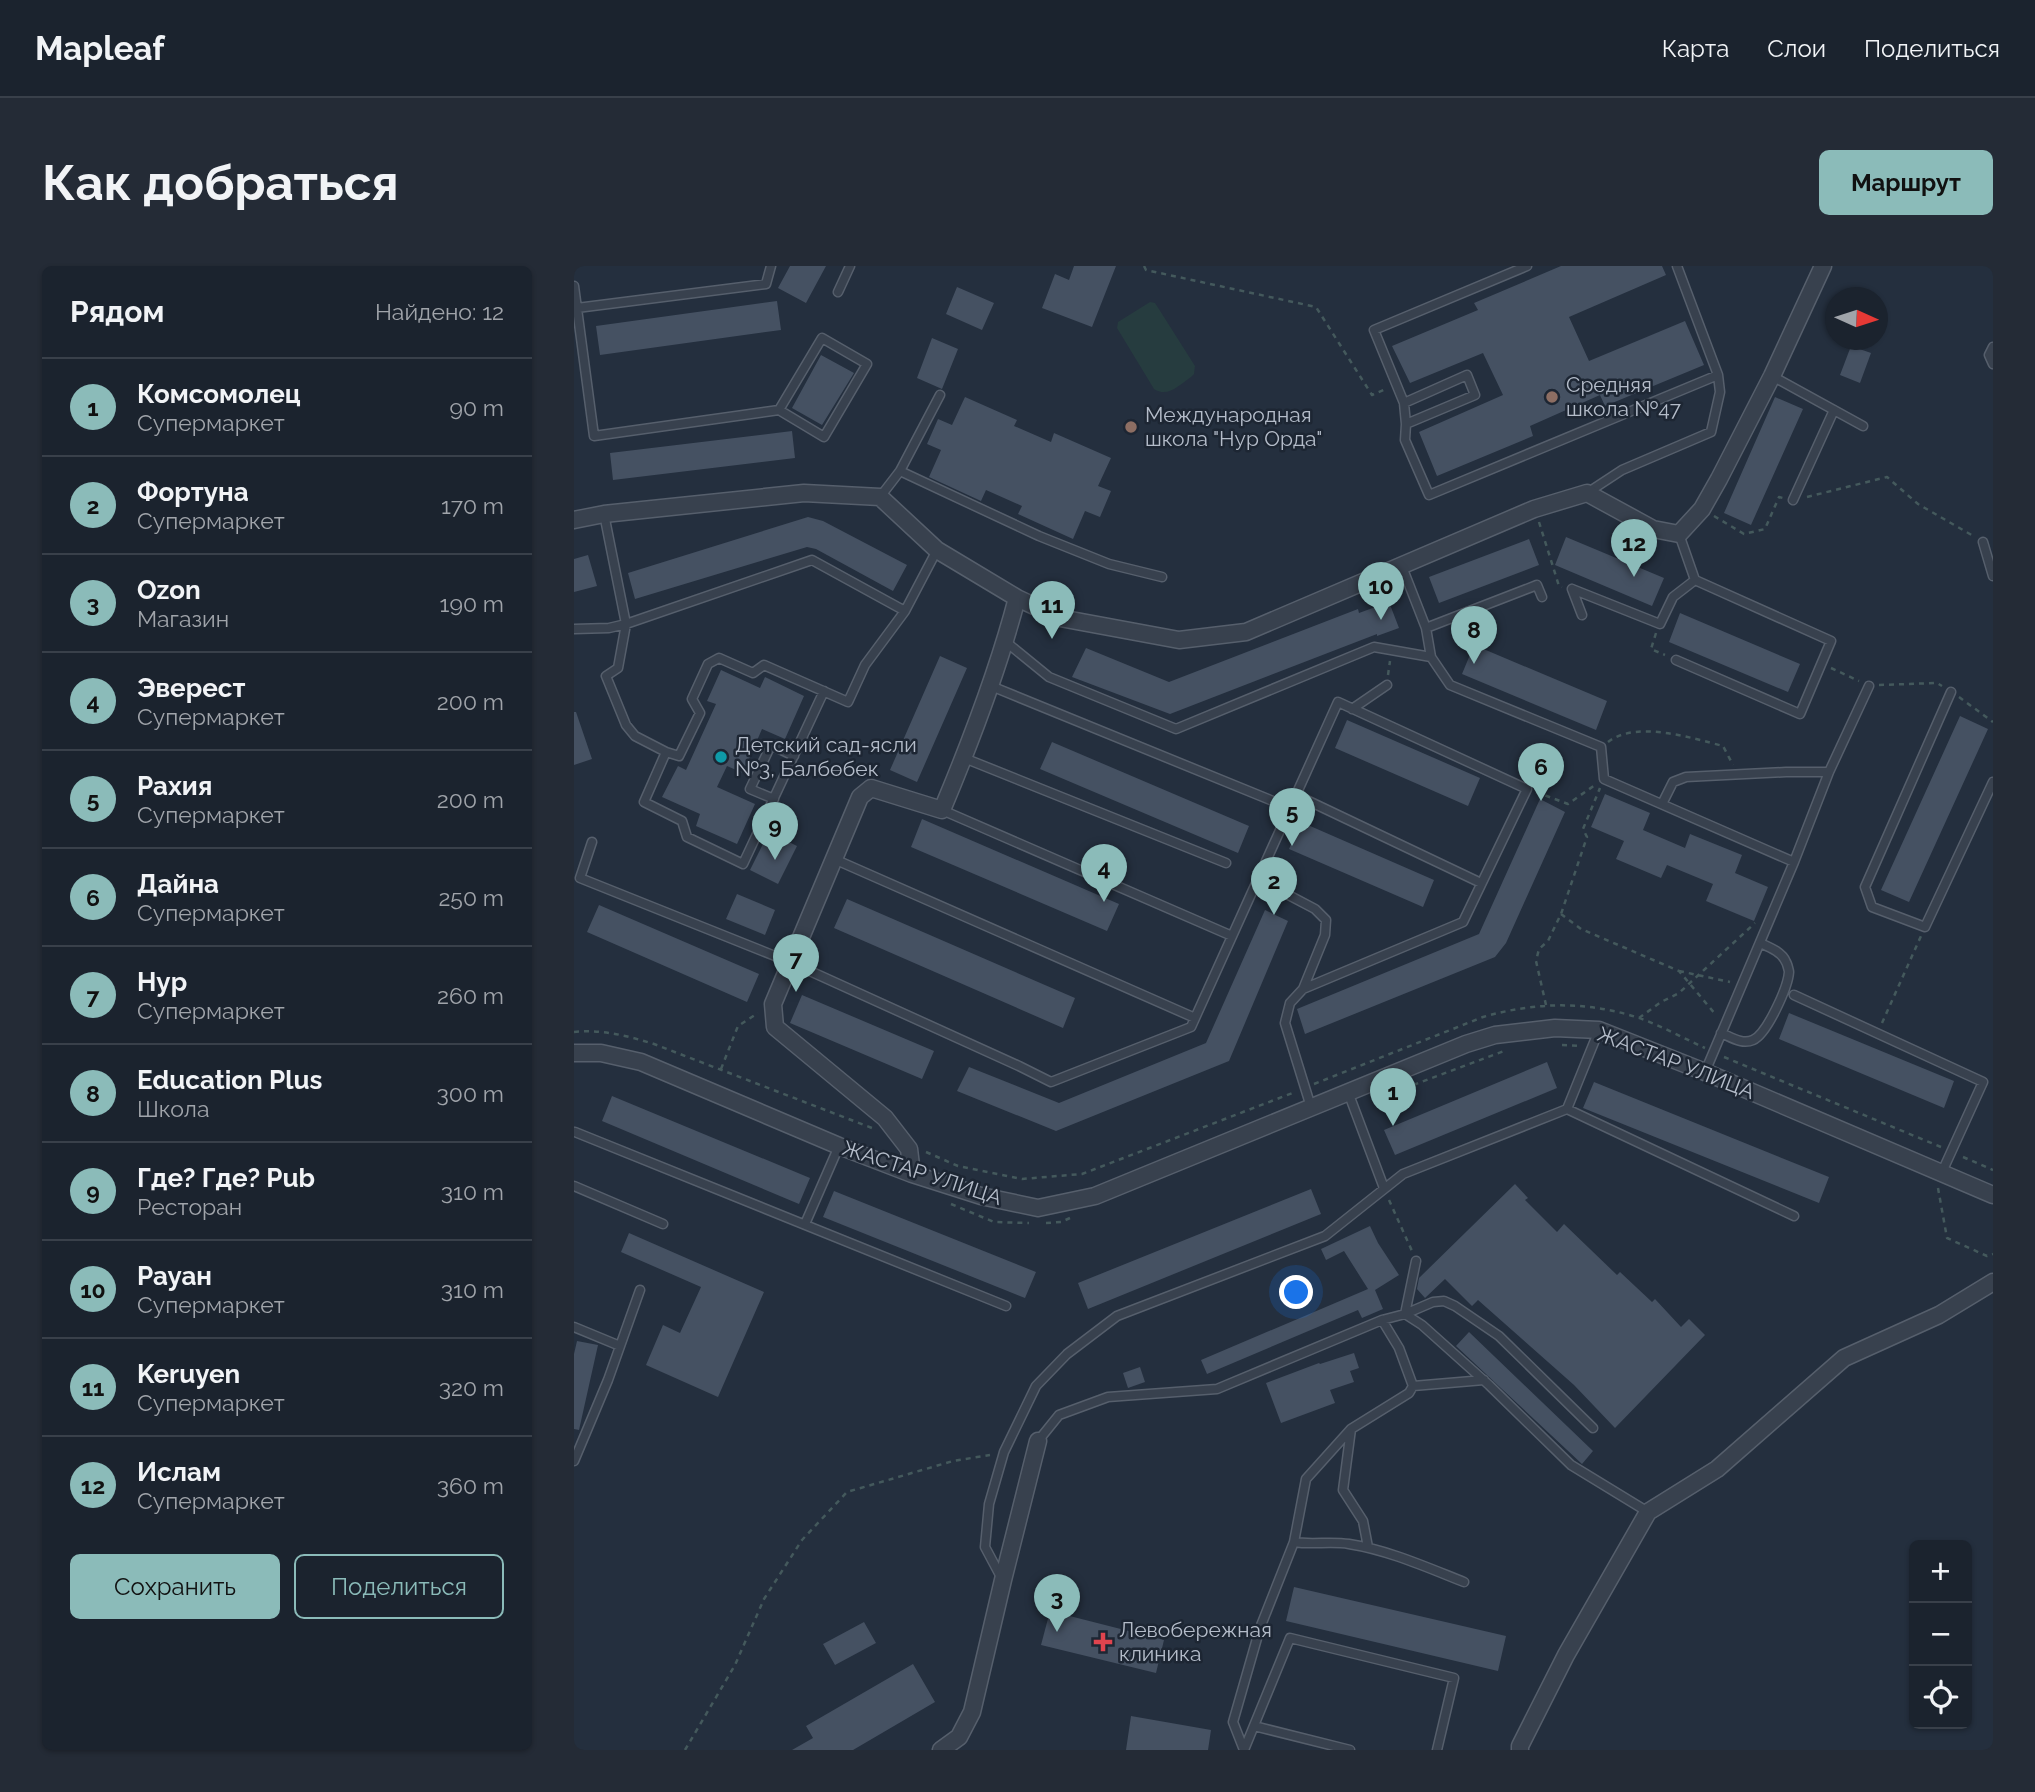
<!DOCTYPE html>
<html lang="ru">
<meta charset="utf-8">
<style>
:root{--surface:#1b232e;--page:#242b36;--text:#f1f3f6;--muted:#a0a4aa;--line:#39404a;--accent:#8bbbb9}
body{margin:0;font-family:Raleway,sans-serif;background:var(--page);color:var(--text)}
.controls{position:absolute;right:21px;bottom:21px;display:grid;overflow:hidden;border-radius:10px;box-shadow:0 2px 5px #0004}
.controls button{width:63px;height:63px;display:grid;place-items:center;padding:0;border:0;border-bottom:2px solid var(--line);background:var(--surface);color:var(--text);font:35px sans-serif}
.compass{position:absolute;left:1251px;top:21px;width:63px;height:63px;border-radius:50%;background:var(--surface);box-shadow:0 2px 5px #0004;rotate:93deg}
.you{position:absolute;left:723px;top:1027px;width:24px;height:24px;margin:-18px;border:5px solid #fff;border-radius:50%;background:#1a73e8;box-shadow:0 0 0 10px #1a73e833}
.badge{display:grid;place-items:center;width:46px;height:46px;border-radius:50%;background:var(--accent);color:#111;font-size:23px;font-weight:700}
.pin{position:absolute;translate:-50% -58px;filter:drop-shadow(0 2px 4px #0008)}
.pin::after{content:'';position:absolute;top:37px;width:24px;height:21px;background:inherit;clip-path:polygon(0 0,100% 0,50% 100%)}
.list{margin:0;padding:0;list-style:none}
h2{display:flex;justify-content:space-between;align-items:center;height:91px;margin:0;padding:0 28px;font-size:30px}
h2 small{font-size:23px;font-weight:400;color:var(--muted)}
.list li{display:grid;grid-template-columns:46px 1fr auto;gap:21px;align-items:center;box-sizing:border-box;height:98px;padding:0 28px;border-top:2px solid var(--line)}
.list b{display:block;font-size:26px;white-space:nowrap}
.list p{margin:0;font-size:23px;white-space:nowrap;color:var(--muted)}
.list em{font-size:23px;font-style:normal;color:var(--muted)}
.actions{display:flex;gap:14px;padding:21px 28px}
.actions a{flex:1;padding:16px 0;border:2px solid var(--accent);border-radius:10px;text-align:center;font-size:24px;color:var(--accent)}
.actions .main{background:var(--accent);color:#111}
.icon{flex:none;width:38px;height:38px;fill:none;stroke:currentColor;stroke-width:2;stroke-linecap:round;stroke-linejoin:round}
.map{position:relative;flex:none;width:1419px;height:1484px;overflow:hidden;border-radius:10px}
header{display:flex;align-items:center;gap:42px;box-sizing:border-box;height:98px;padding:0 35px;background:var(--surface);border-bottom:2px solid var(--line)}
header strong{font-size:33px}
nav{display:flex;gap:38px;margin-inline-start:auto;font-size:24px}
.intro{display:flex;align-items:center;justify-content:space-between;box-sizing:border-box;height:168px;padding:0 42px}
h1{margin:0;font-size:49px}
.button{padding:18px 32px;border-radius:10px;background:var(--accent);color:#111;font-size:24px;font-weight:700}
main{display:flex;gap:42px;padding:0 42px}
aside{flex:1;background:var(--surface);border-radius:10px;box-shadow:0 2px 5px #0004}
.map>svg:first-child{display:block}
</style>
<header>
<strong>Mapleaf</strong>
<nav><a>Карта</a><a>Слои</a><a>Поделиться</a></nav>
</header>
<div class="intro"><h1>Как добраться</h1><a class="button">Маршрут</a></div>
<main>
<aside>
<h2>Рядом<small>Найдено: 12</small></h2>
<ul class="list">
<li><span class="badge">1</span><div><b>Комсомолец</b><p>Супермаркет</p></div><em>90 m</em></li>
<li><span class="badge">2</span><div><b>Фортуна</b><p>Супермаркет</p></div><em>170 m</em></li>
<li><span class="badge">3</span><div><b>Ozon</b><p>Магазин</p></div><em>190 m</em></li>
<li><span class="badge">4</span><div><b>Эверест</b><p>Супермаркет</p></div><em>200 m</em></li>
<li><span class="badge">5</span><div><b>Рахия</b><p>Супермаркет</p></div><em>200 m</em></li>
<li><span class="badge">6</span><div><b>Дайна</b><p>Супермаркет</p></div><em>250 m</em></li>
<li><span class="badge">7</span><div><b>Нур</b><p>Супермаркет</p></div><em>260 m</em></li>
<li><span class="badge">8</span><div><b>Education Plus</b><p>Школа</p></div><em>300 m</em></li>
<li><span class="badge">9</span><div><b>Где? Где? Pub</b><p>Ресторан</p></div><em>310 m</em></li>
<li><span class="badge">10</span><div><b>Рауан</b><p>Супермаркет</p></div><em>310 m</em></li>
<li><span class="badge">11</span><div><b>Keruyen</b><p>Супермаркет</p></div><em>320 m</em></li>
<li><span class="badge">12</span><div><b>Ислам</b><p>Супермаркет</p></div><em>360 m</em></li>
</ul>
<div class="actions"><a class="main">Сохранить</a><a>Поделиться</a></div>
</aside>
<div class="map">
<svg width="1419" height="1484" viewBox="0 0 1419 1484">
<rect width="100%" height="100%" fill="#242f3e"/>
<path fill="#263c3f" d="M576,36L581,37L583,40L621,100L620,108L617,111C605,119 594,132 580,123L543,62L544,56Z"/>
<path fill="#455162" d="M216,0H252L232,37L204,22Z
M500,0H542L518,61L468,42L481,8L495,14Z
M987,0H1088L1092,9L995,51L1015,95L1111,55L1130,99L1031,140L1026,129L956,160L959,170L863,210L845,166L929,129L909,87L836,117L818,80L904,44L900,37Z
M383,21L420,37L408,64L372,48Z
M203,35L207,64L26,89L22,60Z
M358,72L384,83L368,123L343,112Z
M1277,80L1297,87L1286,117L1266,109Z
M247,89L280,107L248,159L218,142Z
M391,131L443,154L440,160L477,176L480,167L537,192L524,220L537,225L526,251L511,245L499,273L444,248L448,240L412,224L407,235L355,211L367,184L353,178L364,153L378,159Z
M1201,131L1229,143L1177,259L1150,247Z
M218,165L221,192L39,214L36,187Z
M234,251L249,255L333,299L319,325L242,283L233,281L61,333L54,307Z
M992,271L1090,312L1078,340L981,299Z
M955,273L965,299L865,337L855,311Z
M14,289L23,320L0,326V293Z
M815,336L825,362L803,370V368L596,448L498,411L512,382L595,416L784,343L785,347Z
M1106,347L1226,398L1214,426L1095,376Z
M900,379L1033,435L1022,464L888,408Z
M366,390L393,402L343,516L316,504Z
M147,404L186,422L191,411L230,430L211,473L188,463L169,507L153,500L143,521L181,538L163,578L122,560L126,548L88,531L104,500L112,504L142,438L133,435Z
M0,446H2L18,493L0,499Z
M1386,450L1414,463L1335,636L1307,624Z
M773,454L906,512L894,540L761,482Z
M478,476L675,560L664,587L466,503Z
M1031,528L1076,547L1069,564L1111,582L1116,568L1168,589L1161,607L1194,621L1180,655L1132,635L1139,618L1093,599L1087,612L1042,593L1050,575L1017,561Z
M966,533L991,546L932,677L921,691L731,768L723,743L905,668Z
M348,553L545,638L533,665L337,581Z
M727,556L860,614L849,641L715,583Z
M195,566L223,580L204,618L176,604Z
M163,628L201,644L191,669L152,653Z
M273,633L501,732L489,762L260,662Z
M25,639L185,708L173,736L13,666Z
M691,644L714,655L655,795L482,865L383,825L395,801L485,837L632,777Z
M228,729L360,785L348,813L216,757Z
M1215,747L1380,815L1370,842L1205,773Z
M973,796L983,822L821,889L810,864Z
M1020,816L1255,911L1245,937L1009,842Z
M38,830L236,912L225,938L28,855Z
M941,918L954,932L951,934L983,966L990,958L1043,1009L1046,1006L1078,1036L1081,1033L1107,1061L1115,1053L1131,1069L1041,1162L1000,1119L904,1034L898,1040L871,1013L851,1032L843,1023L845,1012Z
M737,923L747,948L514,1043L504,1017Z
M260,925L462,1006L451,1032L249,951Z
M796,960L804,977L825,1009L801,1024L809,1043L788,1052L784,1044L633,1108L627,1094L794,1023L770,985L752,994L747,983Z
M55,967L190,1026L144,1131L72,1099L89,1059L106,1067L127,1021L47,986Z
M895,1066L1019,1185L1008,1198L882,1080Z
M3,1075L24,1079L5,1164L0,1163V1088Z
M780,1087L785,1102L776,1105L780,1116L756,1124L761,1137L707,1157L692,1117L745,1097L746,1098Z
M566,1101L571,1116L554,1122L549,1107Z
M720,1321L932,1370L924,1405L712,1355Z
M476,1345L590,1374L582,1407L467,1379Z
M290,1356L302,1377L261,1399L249,1378Z
M339,1398L361,1436L279,1484H218L239,1472L232,1460Z
M557,1450L637,1464L634,1484H552Z"/>
<g fill="none" stroke-linecap="round" stroke-linejoin="round">
<g stroke="#565f6c" stroke-width="11">
<path id="lane" d="M953,0L800,64L830,137L832,158L831,174L855,229L1144,109
M0,20L20,170L205,144L250,171L293,98L248,72L205,144
M264,26L276,0
M3,42L192,18L197,0
M1419,81L1415,89L1419,98
M1198,110L1289,160
M830,137L893,109L901,129L832,158
M326,205L465,270L535,298L588,311
M1013,227L1048,204L1137,166L1146,126L1144,109L1103,0
M306,231L326,205L366,129
M1219,234L1260,144
M30,248L52,358L44,402L32,410L52,459L61,470L92,486
M1409,276L1419,310
M827,298L852,362L857,391L876,419L1027,481L1030,513L1220,596
M998,323L1086,358L1099,331L1121,314
M998,323L1008,349
M852,362L963,319L968,331
M0,363L35,362L52,358L238,294L331,345
M432,376L475,411L602,463L800,381L857,391
M1102,394L1226,448L1257,375L1121,314L1105,268
M417,420L716,542
M250,425L169,598L113,571L108,555L70,536L92,486L105,490L126,447L118,433L134,398L145,392L179,407L190,399L274,436L291,399L331,345L363,284
M1377,426L1291,621L1298,641L1351,661L1419,516
M778,443L813,419
M390,492L652,597
M722,529L907,617
M200,533L176,523L197,479L220,490
M1088,538L1099,516L1112,511L1212,506H1255
M368,544L658,670
M18,576L6,612L216,696L445,800L477,816L617,761L764,436L953,523L889,656L729,723
M260,593L621,752
M684,613L741,643L752,654L751,669L729,723L716,737L711,757L737,841
M1220,729L1409,816L1368,906
M1147,767C1157,771 1168,779 1179,774C1193,768 1214,721 1215,706C1215,705 1213,697 1212,696C1208,686 1195,681 1186,677
M1131,806L1220,596L1255,506L1295,420
M774,826L810,922
M993,843L1025,764
M1,866L432,1040
M0,920L89,958
M231,958L265,880
M842,995L831,1048L859,1036L870,1035L881,1040L925,1070L1019,1162
M0,1061L46,1080
M839,1120L910,1114
M777,1163L769,1224L789,1255L794,1281
M464,1175L485,1149L534,1131L643,1123L808,1054L831,1048L848,1059L915,1119L997,1199L1074,1246
M0,1195L34,1114L66,1024
M720,1276C738,1279 757,1275 775,1278C814,1284 852,1301 890,1316
M427,1311L411,1281L415,1238L430,1186L462,1120L493,1088L543,1050L751,970L829,908L993,843L1220,950
M680,1460L776,1484
M670,1484L659,1456L686,1362L720,1276L732,1213L777,1163L835,1127L839,1120L825,1082L808,1054
M670,1484L716,1372L880,1412L863,1484"/>
</g>
<g stroke="#565f6c" stroke-width="19">
<path id="street" d="M0,254L30,248L230,227L306,231L363,284L443,332L486,352L605,374L672,366L960,243L1013,227L1079,263L1105,268L1128,243L1145,213L1198,110L1249,0
M0,787H27L67,796L265,880L338,908L407,930L464,942L521,930L892,778L921,769L981,762L1025,764L1131,806L1419,929
M338,908L335,883L311,852L201,761L199,738L286,531L297,522L368,544C397,475 424,405 443,332
M367,1484L385,1471L398,1446L429,1314L464,1175
M946,1484V1480L992,1389L1074,1246L1143,1203L1270,1092L1365,1049L1419,1016"/>
</g>
<path stroke="#44595c" stroke-width="2.5" stroke-dasharray="5 5" stroke-linecap="butt" d="M570,0L572,4L742,41L798,129L812,123
M1233,231L1313,211L1344,238L1401,271
M1140,250L1170,268L1191,263L1205,231L1209,232
M965,256L985,320L988,321
M1082,367L1077,383L1091,389
M1257,402L1285,415
M814,409L816,395
M1305,419L1363,417L1368,420
M1385,431L1419,456
M1034,476C1062,454 1118,472 1149,480L1159,499
M962,526L994,538L1021,519
M987,648L1007,663L1105,705L1142,749
M1105,705L1156,716
M972,739L962,695L965,683L974,675L987,648L1013,571L1009,563L1026,522
M1065,752L1087,736L1105,727L1181,657
M1308,757L1347,670
M0,766C28,763 54,770 80,778L298,862
M988,779L1006,780
M1150,791L1367,881
M147,803L164,760L184,747
M740,818L909,751C961,736 1011,735 1062,751C1086,759 1109,772 1131,782
M802,833L930,785
M352,886L384,900L448,913L508,908L721,826
M1389,891L1419,904
M1364,922L1373,972L1413,990L1419,988
M815,934L838,985
M377,938L420,956L455,957
M472,957L487,956L496,952
M111,1484L161,1399L190,1333L228,1274L273,1226L379,1195L416,1189"/>
<use href="#lane" stroke="#38414e" stroke-width="8"/>
<use href="#street" stroke="#38414e" stroke-width="16"/>
</g>
<g fill="#8d6e63" stroke="#1d2633" stroke-width="2.5">
<circle cx="978" cy="131" r="7"/>
<circle cx="557" cy="161" r="7"/>
</g>
<circle fill="#0f9aa8" stroke="#1d2633" stroke-width="2.5" cx="147" cy="491" r="7"/>
<path fill="#e0444e" stroke="#1d2633" stroke-width="2.5" d="M525.5 1365.5h7v7h7v7h-7v7h-7v-7h-7v-7h7z"/>
<g text-anchor="middle" stroke-width="5" stroke-linejoin="round" paint-order="stroke">
<g font-size="21" fill="#b4bcc9" stroke="#1d2633" text-anchor="start">
<text x="992" y="126">Средняя<tspan x="992" dy="24">школа №47</tspan></text>
<text x="571" y="156">Международная<tspan x="571" dy="24">школа "Нур Орда"</tspan></text>
<text x="161" y="486">Детский сад-ясли<tspan x="161" dy="24">№3, Балбөбек</tspan></text>
<text x="545" y="1371">Левобережная<tspan x="545" dy="24">клиника</tspan></text>
</g>
<g font-size="21" fill="#b4bcc9" stroke="#1d2633">
<text transform="translate(1102 797) rotate(21)" y="7">ЖАСТАР УЛИЦА</text>
<text transform="translate(348 907) rotate(18)" y="7">ЖАСТАР УЛИЦА</text>
</g>
</g>
</svg>
<div class="controls">
<button>+</button>
<button>−</button>
<button><svg class="icon" aria-label="locate" viewBox="0 0 24 24"><circle cx="12" cy="12" r="6"/><path d="M12 2v4M12 18v4M2 12h4M18 12h4"/></svg></button>
</div>
<svg class="compass" viewBox="-18 -18 36 36"><path d="M0-13l5 13h-10z" fill="#e53935"/><path d="M0 13l5-13h-10z" fill="#a0a4aa"/></svg>
<div class="you"></div>
<div class="pin badge" style="left:819px;top:860px">1</div>
<div class="pin badge" style="left:700px;top:649px">2</div>
<div class="pin badge" style="left:483px;top:1366px">3</div>
<div class="pin badge" style="left:530px;top:636px">4</div>
<div class="pin badge" style="left:718px;top:580px">5</div>
<div class="pin badge" style="left:967px;top:535px">6</div>
<div class="pin badge" style="left:222px;top:726px">7</div>
<div class="pin badge" style="left:900px;top:398px">8</div>
<div class="pin badge" style="left:201px;top:594px">9</div>
<div class="pin badge" style="left:807px;top:354px">10</div>
<div class="pin badge" style="left:478px;top:373px">11</div>
<div class="pin badge" style="left:1060px;top:311px">12</div>
</div>
</main>
